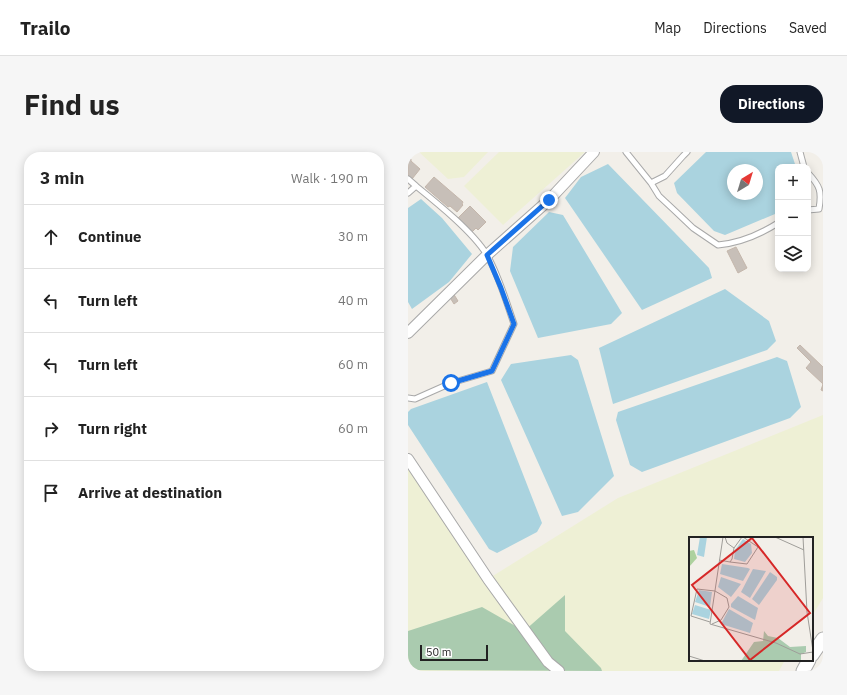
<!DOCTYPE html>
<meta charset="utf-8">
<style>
:root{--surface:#fff;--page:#f6f6f6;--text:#222;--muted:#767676;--line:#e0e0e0;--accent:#111827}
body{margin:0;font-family:"IBM Plex Sans",sans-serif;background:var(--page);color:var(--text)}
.controls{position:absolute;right:12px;top:12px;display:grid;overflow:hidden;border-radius:8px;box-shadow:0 2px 10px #0003}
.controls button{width:36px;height:36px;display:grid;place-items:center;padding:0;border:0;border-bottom:1px solid var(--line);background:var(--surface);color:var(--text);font:20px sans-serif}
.compass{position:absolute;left:319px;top:12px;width:36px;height:36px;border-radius:50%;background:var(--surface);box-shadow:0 2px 10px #0003;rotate:38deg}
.scale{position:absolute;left:12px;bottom:10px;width:68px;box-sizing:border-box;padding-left:4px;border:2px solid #222;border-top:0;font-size:11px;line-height:14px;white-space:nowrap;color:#222;-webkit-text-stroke:3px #fff;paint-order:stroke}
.stop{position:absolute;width:12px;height:12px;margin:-9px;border:3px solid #1a73e8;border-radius:50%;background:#fff}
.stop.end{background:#1a73e8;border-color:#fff;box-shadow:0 1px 4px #0008}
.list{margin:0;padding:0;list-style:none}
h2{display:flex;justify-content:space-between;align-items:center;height:52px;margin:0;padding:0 16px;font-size:17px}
h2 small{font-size:13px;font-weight:400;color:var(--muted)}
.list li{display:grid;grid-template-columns:26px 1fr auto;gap:12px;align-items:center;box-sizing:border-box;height:64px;padding:0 16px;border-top:1px solid var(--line)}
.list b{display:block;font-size:15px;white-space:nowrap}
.list em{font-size:13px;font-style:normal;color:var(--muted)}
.icon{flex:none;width:22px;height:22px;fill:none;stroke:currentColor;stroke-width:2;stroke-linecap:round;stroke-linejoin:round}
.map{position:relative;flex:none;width:415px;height:519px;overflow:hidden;border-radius:16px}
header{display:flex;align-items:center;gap:24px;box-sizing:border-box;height:56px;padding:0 20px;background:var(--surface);border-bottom:1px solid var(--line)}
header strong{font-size:19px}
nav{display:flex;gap:22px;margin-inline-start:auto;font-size:14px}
.intro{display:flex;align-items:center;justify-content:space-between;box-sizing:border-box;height:96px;padding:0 24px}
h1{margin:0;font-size:28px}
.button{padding:10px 18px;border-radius:16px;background:var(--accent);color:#fff;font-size:14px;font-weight:700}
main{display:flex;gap:24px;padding:0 24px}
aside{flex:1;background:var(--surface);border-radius:16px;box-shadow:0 2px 10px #0003}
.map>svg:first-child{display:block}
</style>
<header>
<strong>Trailo</strong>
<nav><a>Map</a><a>Directions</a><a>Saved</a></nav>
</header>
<div class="intro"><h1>Find us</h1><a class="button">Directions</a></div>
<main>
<aside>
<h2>3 min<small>Walk · 190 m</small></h2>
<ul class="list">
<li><svg class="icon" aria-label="ahead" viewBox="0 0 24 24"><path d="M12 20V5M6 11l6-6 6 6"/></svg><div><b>Continue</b></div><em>30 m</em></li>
<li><svg class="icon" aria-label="left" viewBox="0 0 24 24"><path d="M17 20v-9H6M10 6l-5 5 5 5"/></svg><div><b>Turn left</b></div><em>40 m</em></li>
<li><svg class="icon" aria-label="left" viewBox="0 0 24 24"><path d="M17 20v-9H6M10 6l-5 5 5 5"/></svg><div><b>Turn left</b></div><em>60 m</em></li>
<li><svg class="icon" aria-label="right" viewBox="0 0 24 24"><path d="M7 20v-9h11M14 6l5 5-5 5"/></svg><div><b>Turn right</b></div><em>60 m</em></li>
<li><svg class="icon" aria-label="arrive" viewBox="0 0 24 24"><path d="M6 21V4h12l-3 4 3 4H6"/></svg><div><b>Arrive at destination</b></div></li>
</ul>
</aside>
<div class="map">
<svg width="415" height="519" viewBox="0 0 415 519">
<rect width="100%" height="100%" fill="#f2efe9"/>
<path fill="#eef0d5" d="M11,0H80L56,25L40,27Z
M91,0H177L95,73L56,34Z
M415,263V446L404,464V386H282V508H377L371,519H0V307L80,427L210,346Z"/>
<path fill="#aacbaf" d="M157,443V479L193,516L194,519L0,518V479L74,455L116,479Z"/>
<path fill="#aad3df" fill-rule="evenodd" d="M298,0H383L388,15H370V58L367,62L317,83L306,79L269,41L266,31ZM325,18H349V42H325Z
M200,12L301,116L304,126L234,158L157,46L173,25Z
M13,47L34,66L64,102L41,130L4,157L0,150V56Z
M141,60L155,63L214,161L203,172L130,186L102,119L105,95Z
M317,137L361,169L368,189L359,198L205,252L191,196Z
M163,203L170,208L206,324L170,360L154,364L93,228L103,212Z
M369,205L379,209L393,255L382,266L234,320L222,313L208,268L210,260Z
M79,230L134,371L129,380L89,401L81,397L0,273V260L3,257Z"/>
<path fill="#c7bfb8" stroke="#c4b6ab" d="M0,4L3,7V9L12,17L4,27L0,23Z
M26,25L55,50L54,52L55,53L49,60L42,54L40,55L17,35Z
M62,54L78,70L70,78L68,76L63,81L52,70L53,68L50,66Z
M328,95L339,116L330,121L319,99Z
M45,141L50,149L46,152L41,144Z
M392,193L415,215V239L413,238L415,232L398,216L403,210L389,196Z"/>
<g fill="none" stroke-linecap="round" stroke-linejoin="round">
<g stroke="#a9a9a9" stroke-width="7">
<path id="service" d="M218,0L243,31L257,24L275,4L279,0
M392,0L396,15
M400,21C412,34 414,39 411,57L400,58
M0,27L8,34
M243,31L251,44L266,58L285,76L310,93C332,91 351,83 370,71
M0,41L8,34C29,51 65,80 79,103C91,124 98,149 106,172L84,219L43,231L7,247L0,246"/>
</g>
<g stroke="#a9a9a9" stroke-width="12">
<path id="minor" d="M0,181L79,103L141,48L186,0
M0,307L80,427L140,510L151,519"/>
</g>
<g stroke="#a9a9a9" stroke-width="15">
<path id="tertiary" d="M404,503L415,487
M395,519L401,508"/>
</g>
<use href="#service" stroke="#fff" stroke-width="5"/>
<use href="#minor" stroke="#fff" stroke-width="10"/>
<use href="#tertiary" stroke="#fff" stroke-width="13"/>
</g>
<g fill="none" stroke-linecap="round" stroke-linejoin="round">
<path stroke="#1a73e8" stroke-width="5" d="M43,231L84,219L106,172L93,136L79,103L141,48"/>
</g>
<g transform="translate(281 385)">
<rect width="124" height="124" fill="#f2efe9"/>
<path d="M5,13L8,21L0,30V14Z" fill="#add19e"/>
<path d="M75,94L79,99L89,101L101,110L117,109V115L112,117V124H52L65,105L74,104Z" fill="#aacbaf"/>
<path d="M11,0H18L15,20L8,18ZM54,2L62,7L63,16L56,25L45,22L46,13ZM33,27L59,31L61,32L54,44L31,37ZM64,32L77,34L61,61L52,55ZM81,35L88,40V43L70,68L63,62ZM32,40L52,47L42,60L29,50ZM10,53L23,55L21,70L6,65ZM49,59L69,71L66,83L42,70V67ZM6,68L22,73L20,82L3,77ZM40,72L64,86L61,96L32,87Z" fill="#aad3df"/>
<path fill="none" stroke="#9f9d99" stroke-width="1" d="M34,0L21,87L87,106L111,117L124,115M86,0L115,13M114,0L118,75L124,114M45,11L53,0M30,23L41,25L43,22L45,11L38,6L36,0M41,25L58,27L69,10L54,0M21,85L2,79L8,52L26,54L38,61L40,70L32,83L23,87M0,119L16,124"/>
<path fill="#d62828" fill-opacity="0.15" stroke="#d62828" stroke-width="2" d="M63,1L121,76L61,123L3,48Z"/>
<rect width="124" height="124" fill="none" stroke="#222" stroke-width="2"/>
</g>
</svg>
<div class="controls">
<button>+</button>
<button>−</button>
<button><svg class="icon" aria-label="layers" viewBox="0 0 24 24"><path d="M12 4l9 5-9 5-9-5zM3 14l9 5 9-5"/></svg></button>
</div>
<svg class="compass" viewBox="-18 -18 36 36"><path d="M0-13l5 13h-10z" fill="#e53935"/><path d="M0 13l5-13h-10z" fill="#767676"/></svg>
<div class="scale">50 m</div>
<div class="stop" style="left:43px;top:231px"></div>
<div class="stop end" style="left:141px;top:48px"></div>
</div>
</main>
